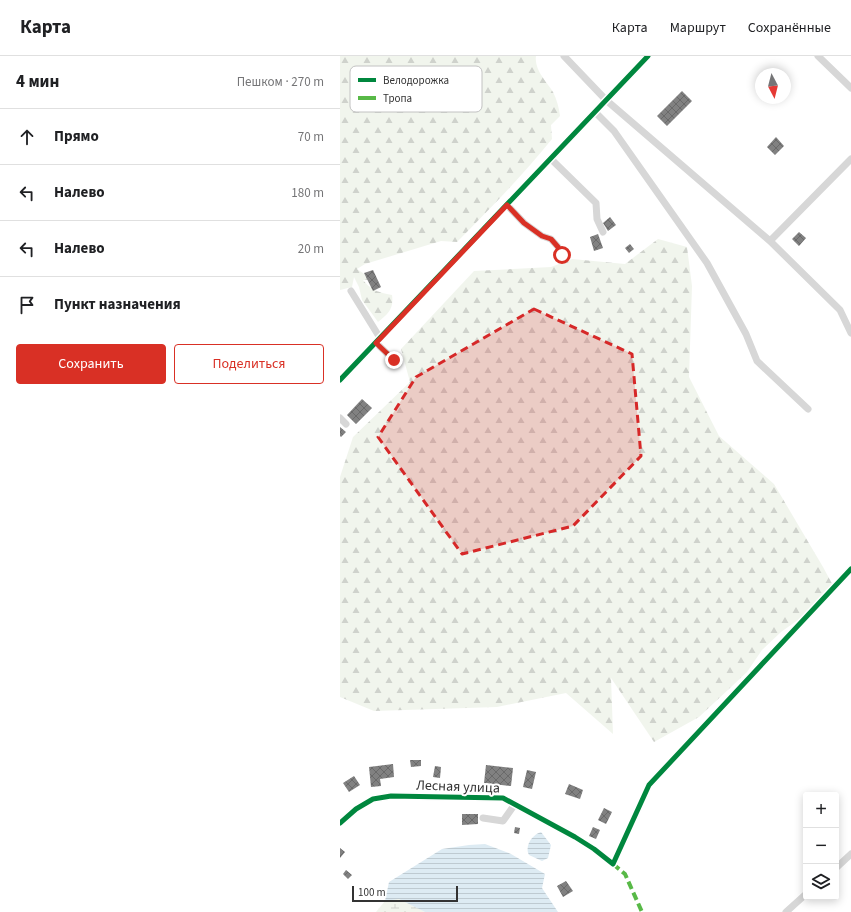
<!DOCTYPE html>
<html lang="ru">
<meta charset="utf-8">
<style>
:root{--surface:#fff;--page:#f2f2f2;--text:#202124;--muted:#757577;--line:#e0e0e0;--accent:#d93025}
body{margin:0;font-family:"Source Sans 3",sans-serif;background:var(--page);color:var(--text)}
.controls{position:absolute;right:12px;bottom:12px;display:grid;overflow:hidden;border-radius:4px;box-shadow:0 2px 10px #0003}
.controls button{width:36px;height:36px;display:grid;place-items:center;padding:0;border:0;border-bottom:1px solid var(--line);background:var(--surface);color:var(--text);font:20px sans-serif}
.compass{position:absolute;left:415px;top:12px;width:36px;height:36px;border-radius:50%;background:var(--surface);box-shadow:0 2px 10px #0003;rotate:173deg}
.scale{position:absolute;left:12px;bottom:10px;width:106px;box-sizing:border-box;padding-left:4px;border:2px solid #333;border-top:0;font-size:11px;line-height:14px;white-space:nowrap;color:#333;-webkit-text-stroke:3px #fff;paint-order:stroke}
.stop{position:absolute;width:12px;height:12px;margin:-9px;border:3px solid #d93025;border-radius:50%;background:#fff}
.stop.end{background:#d93025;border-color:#fff;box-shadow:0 1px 4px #0008}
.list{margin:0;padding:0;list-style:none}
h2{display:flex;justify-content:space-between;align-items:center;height:52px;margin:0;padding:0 16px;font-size:17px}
h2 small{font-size:13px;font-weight:400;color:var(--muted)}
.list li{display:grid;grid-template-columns:26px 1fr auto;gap:12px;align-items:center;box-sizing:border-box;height:56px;padding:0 16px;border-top:1px solid var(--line)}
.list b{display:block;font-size:15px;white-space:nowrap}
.list em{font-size:13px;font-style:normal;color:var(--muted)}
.actions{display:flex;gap:8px;padding:12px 16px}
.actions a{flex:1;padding:9px 0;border:1px solid var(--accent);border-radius:4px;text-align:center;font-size:14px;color:var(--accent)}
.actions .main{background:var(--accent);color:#fff}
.icon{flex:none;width:22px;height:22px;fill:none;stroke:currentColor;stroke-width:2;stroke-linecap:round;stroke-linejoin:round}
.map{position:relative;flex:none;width:511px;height:856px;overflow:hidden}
header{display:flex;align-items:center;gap:24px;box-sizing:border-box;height:56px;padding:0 20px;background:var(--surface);border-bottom:1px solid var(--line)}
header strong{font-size:19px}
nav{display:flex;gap:22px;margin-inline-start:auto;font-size:14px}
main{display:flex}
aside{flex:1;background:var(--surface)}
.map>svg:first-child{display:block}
</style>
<header>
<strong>Карта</strong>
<nav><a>Карта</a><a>Маршрут</a><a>Сохранённые</a></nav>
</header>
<main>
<aside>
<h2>4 мин<small>Пешком · 270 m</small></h2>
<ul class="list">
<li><svg class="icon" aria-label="ahead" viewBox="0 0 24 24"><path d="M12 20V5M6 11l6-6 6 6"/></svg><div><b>Прямо</b></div><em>70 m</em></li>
<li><svg class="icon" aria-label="left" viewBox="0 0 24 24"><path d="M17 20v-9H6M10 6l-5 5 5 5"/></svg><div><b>Налево</b></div><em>180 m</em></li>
<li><svg class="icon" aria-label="left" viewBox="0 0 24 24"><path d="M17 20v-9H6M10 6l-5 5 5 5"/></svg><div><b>Налево</b></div><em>20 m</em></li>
<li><svg class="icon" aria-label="arrive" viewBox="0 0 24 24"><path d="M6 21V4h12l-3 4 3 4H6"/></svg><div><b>Пункт назначения</b></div></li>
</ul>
<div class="actions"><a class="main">Сохранить</a><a>Поделиться</a></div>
</aside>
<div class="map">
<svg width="511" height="856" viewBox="0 0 511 856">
<defs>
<pattern id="forest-firs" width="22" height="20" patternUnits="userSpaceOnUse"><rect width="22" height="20" fill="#f1f5ed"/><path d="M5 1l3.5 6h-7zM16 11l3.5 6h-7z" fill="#cfd2cc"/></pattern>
<pattern id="wetland-marsh" width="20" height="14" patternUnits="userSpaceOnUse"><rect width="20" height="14" fill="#f1f5ed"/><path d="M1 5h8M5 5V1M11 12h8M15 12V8" fill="none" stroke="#cfd2cc"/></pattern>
<pattern id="water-rules" width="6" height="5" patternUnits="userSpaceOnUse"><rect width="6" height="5" fill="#ddebf3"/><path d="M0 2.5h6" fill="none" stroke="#becad1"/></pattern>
<pattern id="building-cross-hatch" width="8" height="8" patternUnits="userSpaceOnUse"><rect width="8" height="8" fill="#818181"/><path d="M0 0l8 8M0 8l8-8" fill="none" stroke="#6a6a6a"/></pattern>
</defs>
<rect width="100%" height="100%" fill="#fff"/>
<path fill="url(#forest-firs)" d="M0,0H196C194,14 206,25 213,36C217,44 219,52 220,60L211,69L212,83C183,119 150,153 117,186L101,185L25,208L17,213L33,224H23C32,235 38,236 52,239C54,253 48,258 38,266L22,244L19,231L14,221L12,231L0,234Z
M318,183L347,191L352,230L349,321L379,380L434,428L483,511L496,535L476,551L441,576L422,594L407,616L359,661L314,686L271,622L273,678L226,637L157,651L34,655L0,641V421L13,381L70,326L61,293L134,215L211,211L232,203L285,208Z"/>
<path fill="url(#wetland-marsh)" d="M59,842L85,856H36L45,845Z"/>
<path fill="url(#water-rules)" d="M201,776L211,789L208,802L202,805L189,799C184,790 193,778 201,776Z
M145,788L171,798L205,818L202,832L218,856H85L59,843L45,845L49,826L102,793L129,789Z"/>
<path fill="url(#building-cross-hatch)" d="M342,35L352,45L327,70L317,60Z
M436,81L444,90L435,99L427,91Z
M270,161L276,169L268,175L263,167Z
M459,176L466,182L459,190L452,183Z
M258,178L263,192L254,195L250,181Z
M290,188L294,193L289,197L285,192Z
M33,214L41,231L33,235L24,217Z
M22,343L32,352L16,368L7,359Z
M0,371L6,376L1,381L0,380Z
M70,704H81V710L71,711Z
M53,708L54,721L40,723L41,730L31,731L29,711Z
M146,709L173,712L171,730L144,727Z
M95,710L101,711L100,722L93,721Z
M187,714L196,716L192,733L183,731Z
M14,720L20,729L9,736L3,727Z
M229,728L243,734L240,743L225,738Z
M264,752L272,756L266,768L258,764Z
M122,758H138V768L122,769Z
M175,771L180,772L179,778L174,777Z
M253,771L260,774L256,783L249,780Z
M0,792L5,796L0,802Z
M6,814L12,819L8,823L3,818Z
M226,825L233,835L223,841L217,830Z"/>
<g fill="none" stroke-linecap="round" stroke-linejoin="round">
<path stroke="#d7d7d7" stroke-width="7" d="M224,0L266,44L430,185L500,254L511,277
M478,0L511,32
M255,56L274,75L367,207L406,278L417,305L468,353
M211,103L256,147L257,163L263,176
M167,149L184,167L202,180L211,183L218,191L222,199
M430,185L511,103
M11,235L40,282
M36,287L54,304
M0,324L308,0
M0,362L6,368
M143,762L163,765L175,748
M0,767L16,753L33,743L51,740L163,742L235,781L254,793L273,808L309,729L511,513
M496,812L511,798
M446,856L466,838"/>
<path stroke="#58b947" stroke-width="4" stroke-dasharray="8 4" stroke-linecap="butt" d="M273,808L285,818L302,856"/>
<g stroke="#fff" stroke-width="8">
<path id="cycleway" d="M0,324L308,0
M0,767L16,753L33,743L51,740L163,742L235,781L254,793L273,808L309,729L511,513"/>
</g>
<use href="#cycleway" stroke="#00873e" stroke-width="5"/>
</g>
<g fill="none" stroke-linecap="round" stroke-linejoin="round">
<path stroke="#d93025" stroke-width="5" d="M54,304L36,287L167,149L184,167L202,180L211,183L218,191L222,199"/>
</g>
<path fill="#d62828" fill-opacity="0.2" stroke="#d62828" stroke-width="3" stroke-dasharray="8 5" stroke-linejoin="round" d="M194,253L292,298L301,400L233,470L122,498L38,381L76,321Z"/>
<g text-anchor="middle" stroke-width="4" stroke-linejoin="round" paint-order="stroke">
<g font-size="14" fill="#333" stroke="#fff">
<text transform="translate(118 730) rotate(2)" y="5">Лесная улица</text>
</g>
</g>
<rect x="10" y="10" width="132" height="46" rx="6" fill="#fff" stroke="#c2c2c2" stroke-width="1"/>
<rect x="18" y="22" width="18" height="4" fill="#00873e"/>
<rect x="18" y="40" width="18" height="4" fill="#58b947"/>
<g font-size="11" fill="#333">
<text x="43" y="28">Велодорожка</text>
<text x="43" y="46">Тропа</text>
</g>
</svg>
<div class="controls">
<button>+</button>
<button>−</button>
<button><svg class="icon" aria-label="layers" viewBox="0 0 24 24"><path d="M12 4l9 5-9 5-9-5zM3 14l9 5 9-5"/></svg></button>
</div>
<svg class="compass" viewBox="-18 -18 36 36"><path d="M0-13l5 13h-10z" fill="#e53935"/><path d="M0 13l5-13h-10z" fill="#757577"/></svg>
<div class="scale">100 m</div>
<div class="stop" style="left:222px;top:199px"></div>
<div class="stop end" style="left:54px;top:304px"></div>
</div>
</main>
